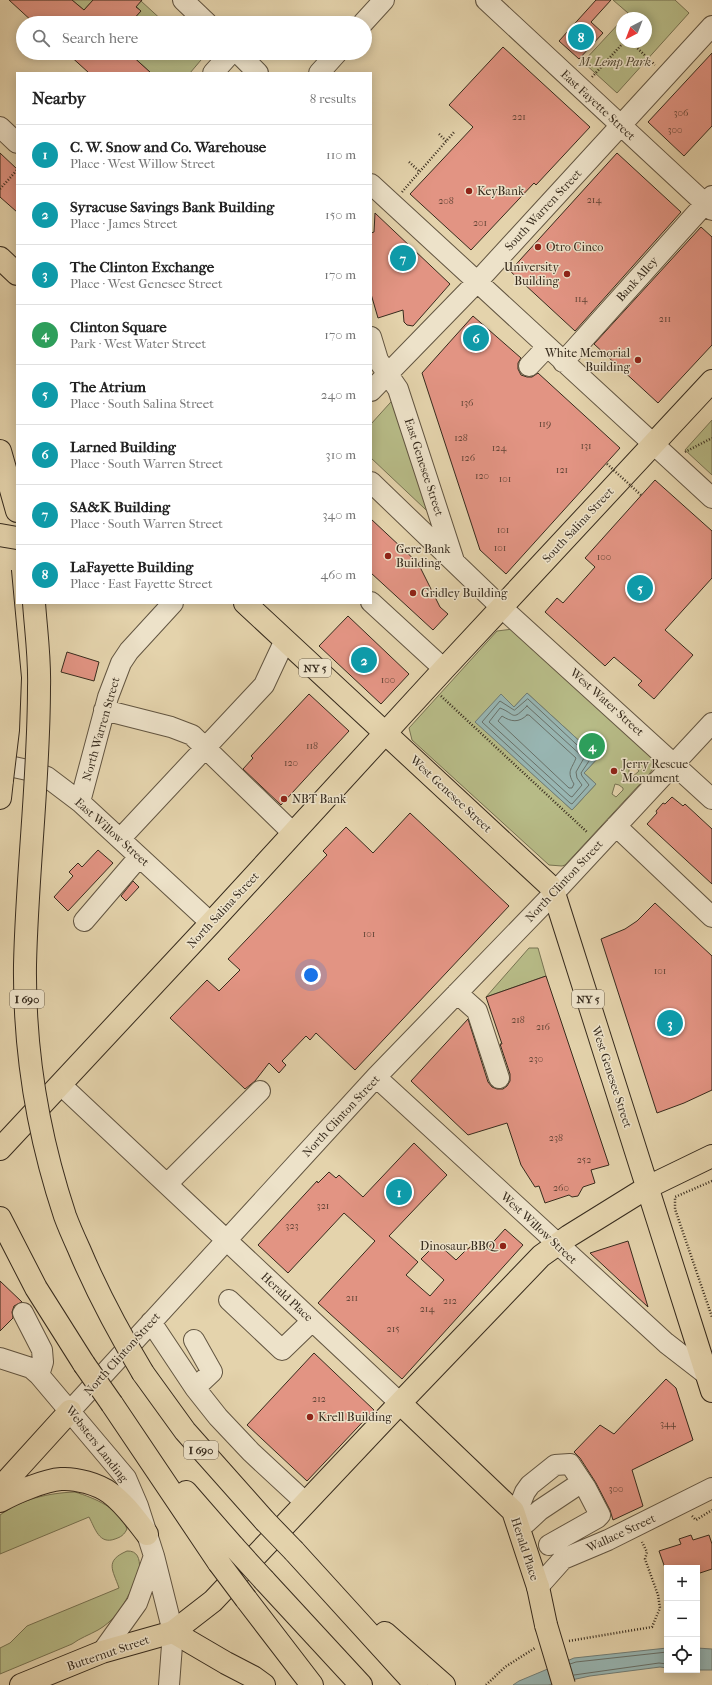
<!DOCTYPE html>
<meta charset="utf-8">
<style>
:root{--surface:#fff;--page:#f2f2f2;--text:#222;--muted:#767676;--line:#e0e0e0;--accent:#0f766e}
body{margin:0;font-family:"IM FELL French Canon",serif;background:var(--page);color:var(--text)}
.controls{position:absolute;right:12px;bottom:12px;display:grid;overflow:hidden;border-radius:0px;box-shadow:0 2px 10px #0003}
.controls button{width:36px;height:36px;display:grid;place-items:center;padding:0;border:0;border-bottom:1px solid var(--line);background:var(--surface);color:var(--text);font:20px sans-serif}
.compass{position:absolute;left:616px;top:12px;width:36px;height:36px;border-radius:50%;background:var(--surface);box-shadow:0 2px 10px #0003;rotate:222deg}
.you{position:absolute;left:311px;top:975px;width:14px;height:14px;margin:-10px;border:3px solid #fff;border-radius:50%;background:#1a73e8;box-shadow:0 0 0 6px #1a73e833}
.badge{display:grid;place-items:center;width:26px;height:26px;border-radius:50%;background:var(--accent);color:#fff;font-size:13px;font-weight:700}
.pin{position:absolute;translate:-50% -50%;border:2px solid #fff;box-shadow:0 1px 4px #0006}
.list{margin:0;padding:0;list-style:none}
h2{display:flex;justify-content:space-between;align-items:center;height:52px;margin:0;padding:0 16px;font-size:17px}
h2 small{font-size:13px;font-weight:400;color:var(--muted)}
.list li{display:grid;grid-template-columns:26px 1fr auto;gap:12px;align-items:center;box-sizing:border-box;height:60px;padding:0 16px;border-top:1px solid var(--line)}
.list b{display:block;font-size:15px;white-space:nowrap}
.list p{margin:0;font-size:13px;white-space:nowrap;color:var(--muted)}
.list em{font-size:13px;font-style:normal;color:var(--muted)}
.icon{flex:none;width:22px;height:22px;fill:none;stroke:currentColor;stroke-width:2;stroke-linecap:round;stroke-linejoin:round}
.map{position:relative;flex:none;width:712px;height:1685px;overflow:hidden}
.search{position:absolute;background:var(--surface);box-shadow:0 2px 10px #0003;left:16px;top:16px;width:356px;height:44px;display:flex;align-items:center;gap:10px;box-sizing:border-box;padding:0 14px;border-radius:22px;color:var(--muted);font-size:15px}
.panel{position:absolute;background:var(--surface);box-shadow:0 2px 10px #0003;left:16px;top:72px;width:356px;height:532px;border-radius:0px}
.map>svg:first-child{display:block}
</style>
<div class="map">
<svg width="712" height="1685" viewBox="0 0 712 1685">
<rect width="100%" height="100%" fill="#e4d3ac"/>
<filter id="stains"><feTurbulence type="fractalNoise" baseFrequency=".005" numOctaves="4"/><feColorMatrix values="0 0 0 0 .2 0 0 0 0 .09 0 0 0 0 .02 0 0 0 .5 -.17"/></filter>
<radialGradient id="worn" r=".72"><stop offset=".6" stop-color="#630" stop-opacity="0"/><stop offset="1" stop-color="#630" stop-opacity=".3"/></radialGradient>
<path fill="#b7bb87" stroke="#777352" fill-rule="evenodd" d="M72,0H93L84,10Z
M613,0H675L689,13L617,93L583,62L622,20V42H646V18H623L628,13Z
M141,1L165,23H130L141,11L136,6Z
M129,53H197L201,60L190,73H151Z
M399,393L442,525L371,458V424Z
M712,420V475L685,450Z
M513,629L652,757V770L650,773L565,865L562,866L549,865L412,740L409,728L497,631ZM527,693L598,758L584,773L596,784L572,810L476,722L501,695L514,707ZM632,765H634L639,771L631,778L629,776V769ZM615,784L619,785L623,788V790L616,797L612,794Z
M529,948H538L546,976L486,997Z
M75,1492C94,1498 120,1508 127,1529C124,1535 121,1537 115,1539C99,1545 95,1528 89,1517L0,1554V1515C22,1499 48,1493 75,1492Z
M127,1551C148,1550 137,1584 134,1596L129,1594C122,1609 112,1622 98,1630C89,1635 80,1638 72,1644L0,1674V1648L10,1643L27,1626L119,1588C113,1570 104,1561 127,1551Z"/>
<path fill="#98b6b3" stroke="#717e77" d="M527,693L598,758L584,773L596,784L572,810L475,722L501,694L514,707Z
M667,1648V1668L660,1667L590,1676L548,1685H513L519,1681L574,1658Z
M697,1648L712,1649V1670H697Z"/>
<g fill="none" stroke-linecap="round" stroke-linejoin="round">
<path stroke="#687068" stroke-width="1" d="M528,699L591,758L581,773L582,776L589,785L572,804L570,803L482,722L500,701L514,710Z
M527,706L584,758L576,772L577,778L582,785L572,797L570,796L489,722L500,708C516,714 511,722 527,706Z
M527,715H529L576,758C572,769 566,771 574,784L572,788H569L498,721L502,716C511,722 519,723 527,715Z
M570,1664L576,1662L667,1652
M574,1675L659,1663L667,1664"/>
</g>
<path fill="#e29483" stroke="#372b1d" d="M9,0H72L84,10L93,0H142L136,7L141,11L130,23H34Z
M596,0H611L591,22L603,33L579,59L559,41Z
M503,47L590,127L536,185L534,183L471,250L410,194L473,127L449,105Z
M67,53H129L151,73H89Z
M712,53V126L684,156L648,122Z
M0,153L17,169V212L0,197Z
M617,153L681,212L575,331L510,271Z
M375,213L450,284L413,326L407,325L404,322L403,310L378,318L371,294V233L374,232Z
M701,227L712,237V345L658,403L594,344Z
M473,316L521,358L518,363V369L521,375L527,377H532L538,373L620,448L506,574L480,550L422,373Z
M655,480L712,531V578L665,630L693,655L654,699L638,685L642,681L614,657L605,666L545,612L557,598L563,603L595,567L585,558Z
M371,519L418,563L440,607L448,614L433,630L371,573Z
M348,616L409,674L381,704L319,646Z
M67,652L99,662L94,681L61,672Z
M309,694L349,731L281,805L243,769L253,758L251,756Z
M672,797L683,806L685,804L712,829V884L647,824L657,813L656,811L663,803L665,804Z
M410,813L509,906L355,1070L316,1033L310,1040L306,1036L282,1061L286,1065L279,1073L269,1063L255,1081L245,1089L170,1018L207,980L219,991L240,970L228,959L327,855L323,851L346,827L373,853Z
M98,850L113,863L68,911L54,897L73,876L69,872L78,863L82,867Z
M133,881L139,887L126,901L121,896Z
M655,903L712,956V1090L684,1103L657,1113L601,939L625,929L637,921Z
M546,976L609,1165L591,1170L595,1183L583,1187L578,1196L572,1197L569,1195L545,1203L539,1186L535,1187L521,1165L507,1123L468,1135L411,1081L468,1019L488,1082L492,1087L497,1089H503L507,1086L510,1081V1074L500,1044H502L486,997Z
M414,1143L447,1175L389,1236L418,1262L406,1275L430,1296L444,1280L421,1259L437,1243L456,1260L465,1251L477,1242L486,1250L505,1229L523,1245L402,1379L318,1303L375,1241L344,1213L288,1273L258,1245L317,1181L318,1183L329,1172L336,1178L339,1175L363,1197Z
M628,1241L648,1307L590,1253Z
M0,1281L22,1302L14,1306L12,1312L13,1318L0,1331Z
M314,1353L374,1410L307,1481L247,1425Z
M666,1379L676,1388L693,1440L632,1470L643,1506L613,1520L610,1510L596,1483L580,1458L574,1452L600,1425L614,1434Z
M691,1535L693,1540L709,1535L712,1544V1569L697,1574V1568H665L659,1551L681,1544L679,1539Z"/>
<g fill="none" stroke-linecap="round" stroke-linejoin="round">
<g stroke="#625541" stroke-width="22">
<path id="minor" d="M183,0L207,23
M486,0L712,210
M363,23L384,0
M238,53L258,73
M213,73L231,53
M319,73L337,53
M0,127L17,143
M371,184L712,498
M371,337L378,360L398,389L454,561
M563,362L712,196
M529,366L547,347
M371,391L477,282L712,26
M371,482L501,607L712,799
M371,602L444,669
M104,710L171,727L192,735L293,833
M0,764L32,771L47,777L80,802L211,923
M80,802L108,697L121,663L129,651L173,603
M616,826L712,917
M120,839L264,685L285,640
M84,921L139,857
M457,993L477,1011L499,1078
M376,1077L666,1343L706,1374
M61,1085L400,1403
M167,1184L260,1091
M229,1300L282,1350L312,1321
M23,1313L42,1350L43,1362L39,1375
M151,1322L195,1388L212,1372L194,1340
M0,1358L31,1368L39,1375L126,1478L138,1506L154,1556L173,1632L169,1685
M195,1388L218,1417L251,1452L306,1503
M70,1411L376,1077L554,893L712,723
M516,1514L525,1492L530,1485L555,1465L570,1464L586,1488L600,1515L597,1518L549,1545
M526,1523L540,1510L582,1482
M538,1587L563,1559L608,1540L712,1488
M102,1652L137,1603L154,1556"/>
</g>
<g stroke="#372b1d" stroke-width="24">
<path id="major" d="M0,258L17,274
M0,535L17,538
M245,603L550,886L554,893L712,1391
M0,1149L211,923L444,669L712,381
M400,1403L513,1511L538,1587
M21,1685L102,1652L173,1632L213,1601L400,1403L541,1256L569,1236L648,1187L712,1156"/>
</g>
<g stroke="#372b1d" stroke-width="24">
<path id="highway" d="M0,451L17,511
M0,798L2,780
M0,1218L36,1288L84,1364
M143,1373L185,1431L265,1521
M112,1404L219,1563
M0,1488L70,1411
M186,1492L234,1547
M0,1501C14,1493 45,1480 61,1479C76,1478 98,1484 110,1493C125,1504 136,1520 147,1534
M294,1551L416,1685
M264,1580L361,1685
M538,1587L546,1625
M246,1599L312,1685
M173,1632L226,1663L253,1677L264,1685
M385,1633L444,1685"/>
</g>
<path stroke="#372b1d" stroke-width="2.5" stroke-dasharray="1 2" stroke-linecap="butt" d="M631,42L655,65
M592,77L624,42
M439,134L446,141
M409,162L420,172
M0,189L17,170
M402,192L455,131
M685,452L712,438
M441,696L588,833
M712,1181L675,1197V1209L712,1317
M692,1516L696,1520L712,1510
M569,1641L652,1627L660,1608L658,1595L645,1559L647,1552L642,1542
M486,1685L505,1667L535,1648"/>
<use href="#minor" stroke="#ede2c9" stroke-width="20"/>
<use href="#major" stroke="#e4d3ac" stroke-width="22"/>
<use href="#highway" stroke="#e4d3ac" stroke-width="22"/>
<g stroke="#372b1d" stroke-width="24" stroke-linecap="butt">
<path id="highway-bridge" d="M0,571L10,678L8,730L2,780
M34,603C36,631 40,659 39,687C39,780 27,872 25,965C24,1051 38,1135 65,1216C69,1227 74,1238 79,1249C97,1292 119,1333 143,1373
M84,1364L112,1404
M265,1521L294,1551
M234,1547L264,1580
M219,1563L246,1599
M546,1625L564,1685"/>
</g>
<path stroke="#372b1d" stroke-width="2.5" stroke-dasharray="1 2" stroke-linecap="butt" d="M607,464L641,495"/>
<use href="#highway-bridge" stroke="#e4d3ac" stroke-width="22"/>
</g>
<g fill="#8f2418" stroke="#ede2c9" stroke-width="1.5">
<circle cx="469" cy="191" r="4"/>
<circle cx="538" cy="247" r="4"/>
<circle cx="567" cy="274" r="4"/>
<circle cx="638" cy="360" r="4"/>
<circle cx="388" cy="556" r="4"/>
<circle cx="413" cy="593" r="4"/>
<circle cx="614" cy="771" r="4"/>
<circle cx="284" cy="799" r="4"/>
<circle cx="503" cy="1246" r="4"/>
<circle cx="310" cy="1417" r="4"/>
</g>
<g text-anchor="middle" stroke-width="3" stroke-linejoin="round" paint-order="stroke">
<g font-size="10" fill="#624536">
<text x="681" y="116">306</text>
<text x="519" y="120">221</text>
<text x="675" y="133">300</text>
<text x="594" y="203">214</text>
<text x="446" y="204">208</text>
<text x="480" y="226">201</text>
<text x="581" y="302">114</text>
<text x="665" y="322">211</text>
<text x="467" y="406">136</text>
<text x="545" y="427">119</text>
<text x="461" y="441">128</text>
<text x="586" y="449">131</text>
<text x="499" y="451">124</text>
<text x="468" y="461">126</text>
<text x="562" y="473">121</text>
<text x="482" y="479">120</text>
<text x="505" y="482">101</text>
<text x="503" y="533">101</text>
<text x="500" y="551">101</text>
<text x="604" y="560">100</text>
<text x="388" y="683">100</text>
<text x="312" y="749">118</text>
<text x="291" y="766">120</text>
<text x="369" y="937">101</text>
<text x="660" y="974">101</text>
<text x="518" y="1023">218</text>
<text x="543" y="1030">216</text>
<text x="536" y="1062">230</text>
<text x="556" y="1141">238</text>
<text x="584" y="1163">252</text>
<text x="561" y="1191">260</text>
<text x="323" y="1209">321</text>
<text x="292" y="1229">323</text>
<text x="352" y="1301">211</text>
<text x="450" y="1304">212</text>
<text x="427" y="1312">214</text>
<text x="393" y="1332">215</text>
<text x="319" y="1402">212</text>
<text x="668" y="1427">344</text>
<text x="616" y="1492">300</text>
</g>
<g fill="#ede2c9" stroke="#6e6251" stroke-width="1">
<rect x="299" y="659" width="32" height="18" rx="3"/>
<rect x="10" y="990" width="34" height="18" rx="3"/>
<rect x="572" y="990" width="32" height="18" rx="3"/>
<rect x="184" y="1441" width="34" height="18" rx="3"/>
</g>
<g font-size="11" font-weight="bold" fill="#372b1d">
<text x="315" y="672">NY 5</text>
<text x="27" y="1003">I 690</text>
<text x="588" y="1003">NY 5</text>
<text x="201" y="1454">I 690</text>
</g>
<g font-size="12" font-style="italic" fill="#514832" stroke="#ede2c9">
<text x="615" y="66">M. Lemp Park</text>
</g>
<g font-size="12" fill="#372b1d" stroke="#ede2c9">
<text transform="translate(598 105) rotate(43)" y="4">East Fayette Street</text>
<text transform="translate(543 210) rotate(-47)" y="4">South Warren Street</text>
<text transform="translate(637 279) rotate(-48)" y="4">Bank Alley</text>
<text transform="translate(424 467) rotate(72)" y="4">East Genesee Street</text>
<text transform="translate(578 525) rotate(-47)" y="4">South Salina Street</text>
<text transform="translate(607 702) rotate(42)" y="4">West Water Street</text>
<text transform="translate(101 729) rotate(-74)" y="4">North Warren Street</text>
<text transform="translate(451 794) rotate(43)" y="4">West Genesee Street</text>
<text transform="translate(112 832) rotate(42)" y="4">East Willow Street</text>
<text transform="translate(564 881) rotate(-47)" y="4">North Clinton Street</text>
<text transform="translate(223 910) rotate(-47)" y="4">North Salina Street</text>
<text transform="translate(612 1077) rotate(72)" y="4">West Genesee Street</text>
<text transform="translate(341 1116) rotate(-47)" y="4">North Clinton Street</text>
<text transform="translate(539 1228) rotate(43)" y="4">West Willow Street</text>
<text transform="translate(287 1297) rotate(43)" y="4">Herald Place</text>
<text transform="translate(122 1354) rotate(-48)" y="4">North Clinton Street</text>
<text transform="translate(97 1444) rotate(52)" y="4">Websters Landing</text>
<text transform="translate(621 1533) rotate(-25)" y="4">Wallace Street</text>
<text transform="translate(525 1549) rotate(72)" y="4">Herald Place</text>
<text transform="translate(108 1653) rotate(-19)" y="4">Butternut Street</text>
</g>
<g font-size="12" fill="#372b1d" stroke="#ede2c9" text-anchor="start">
<text x="477" y="195">KeyBank</text>
<text x="546" y="251">Otro Cinco</text>
<text x="559" y="271" text-anchor="end">University<tspan x="559" dy="14">Building</tspan></text>
<text x="630" y="357" text-anchor="end">White Memorial<tspan x="630" dy="14">Building</tspan></text>
<text x="396" y="553">Gere Bank<tspan x="396" dy="14">Building</tspan></text>
<text x="421" y="597">Gridley Building</text>
<text x="622" y="768">Jerry Rescue<tspan x="622" dy="14">Monument</tspan></text>
<text x="292" y="803">NBT Bank</text>
<text x="495" y="1250" text-anchor="end">Dinosaur BBQ</text>
<text x="318" y="1421">Krell Building</text>
</g>
</g>
<rect width="100%" height="100%" filter="url(#stains)"/>
<rect width="100%" height="100%" fill="url(#worn)"/>
</svg>
<div class="controls">
<button>+</button>
<button>−</button>
<button><svg class="icon" aria-label="locate" viewBox="0 0 24 24"><circle cx="12" cy="12" r="6"/><path d="M12 2v4M12 18v4M2 12h4M18 12h4"/></svg></button>
</div>
<svg class="compass" viewBox="-18 -18 36 36"><path d="M0-13l5 13h-10z" fill="#e53935"/><path d="M0 13l5-13h-10z" fill="#767676"/></svg>
<div class="you"></div>
<div class="pin badge" style="left:399px;top:1192px;background:#0f9aa8">1</div>
<div class="pin badge" style="left:364px;top:660px;background:#0f9aa8">2</div>
<div class="pin badge" style="left:670px;top:1023px;background:#0f9aa8">3</div>
<div class="pin badge" style="left:592px;top:746px;background:#2e9e5b">4</div>
<div class="pin badge" style="left:640px;top:588px;background:#0f9aa8">5</div>
<div class="pin badge" style="left:476px;top:338px;background:#0f9aa8">6</div>
<div class="pin badge" style="left:403px;top:258px;background:#0f9aa8">7</div>
<div class="pin badge" style="left:581px;top:37px;background:#0f9aa8">8</div>
<div class="search"><svg class="icon" aria-label="search" viewBox="0 0 24 24"><circle cx="10" cy="10" r="6"/><path d="M15 15l6 6"/></svg>Search here</div>
<section class="panel">
<h2>Nearby<small>8 results</small></h2>
<ul class="list">
<li><span class="badge" style="background:#0f9aa8">1</span><div><b>C. W. Snow and Co. Warehouse</b><p>Place · West Willow Street</p></div><em>110 m</em></li>
<li><span class="badge" style="background:#0f9aa8">2</span><div><b>Syracuse Savings Bank Building</b><p>Place · James Street</p></div><em>150 m</em></li>
<li><span class="badge" style="background:#0f9aa8">3</span><div><b>The Clinton Exchange</b><p>Place · West Genesee Street</p></div><em>170 m</em></li>
<li><span class="badge" style="background:#2e9e5b">4</span><div><b>Clinton Square</b><p>Park · West Water Street</p></div><em>170 m</em></li>
<li><span class="badge" style="background:#0f9aa8">5</span><div><b>The Atrium</b><p>Place · South Salina Street</p></div><em>240 m</em></li>
<li><span class="badge" style="background:#0f9aa8">6</span><div><b>Larned Building</b><p>Place · South Warren Street</p></div><em>310 m</em></li>
<li><span class="badge" style="background:#0f9aa8">7</span><div><b>SA&amp;K Building</b><p>Place · South Warren Street</p></div><em>340 m</em></li>
<li><span class="badge" style="background:#0f9aa8">8</span><div><b>LaFayette Building</b><p>Place · East Fayette Street</p></div><em>460 m</em></li>
</ul>
</section>
</div>
